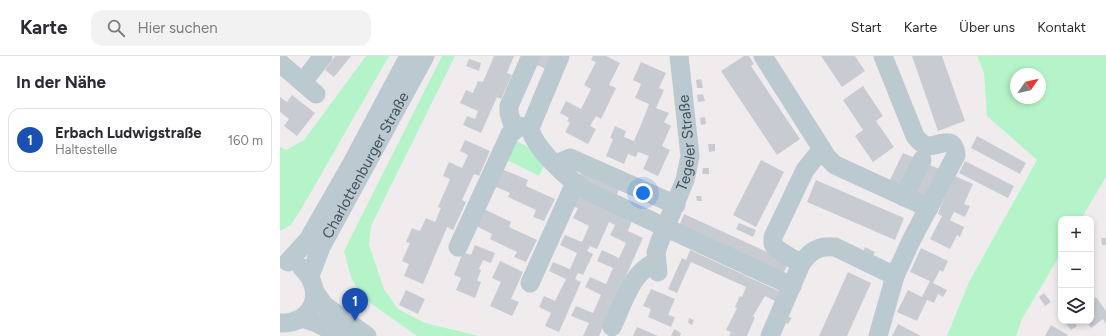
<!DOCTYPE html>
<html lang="de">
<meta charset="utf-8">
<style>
:root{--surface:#fff;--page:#f2f2f3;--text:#2b2b33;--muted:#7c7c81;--line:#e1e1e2;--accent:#db2777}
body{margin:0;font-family:Figtree,sans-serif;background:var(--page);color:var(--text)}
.controls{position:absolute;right:12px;bottom:12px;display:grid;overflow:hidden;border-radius:8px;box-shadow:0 2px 6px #0003}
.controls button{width:36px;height:36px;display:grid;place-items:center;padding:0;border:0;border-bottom:1px solid var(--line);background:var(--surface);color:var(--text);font:20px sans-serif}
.compass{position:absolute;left:730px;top:12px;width:36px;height:36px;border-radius:50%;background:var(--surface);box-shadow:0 2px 6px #0003;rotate:56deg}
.you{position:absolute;left:363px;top:137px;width:14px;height:14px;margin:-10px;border:3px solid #fff;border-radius:50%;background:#1a73e8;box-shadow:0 0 0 6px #1a73e833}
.badge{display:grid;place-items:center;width:26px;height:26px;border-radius:50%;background:var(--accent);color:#fff;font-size:13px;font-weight:700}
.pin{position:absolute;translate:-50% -33px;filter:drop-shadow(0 1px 2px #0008)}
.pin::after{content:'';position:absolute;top:21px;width:14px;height:12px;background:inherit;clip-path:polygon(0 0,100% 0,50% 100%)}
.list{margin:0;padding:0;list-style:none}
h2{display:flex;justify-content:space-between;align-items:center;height:52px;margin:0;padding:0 16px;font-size:17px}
h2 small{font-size:13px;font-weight:400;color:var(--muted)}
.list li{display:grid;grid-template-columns:26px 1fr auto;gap:12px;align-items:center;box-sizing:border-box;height:64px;margin:0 8px 8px;padding:0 8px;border:1px solid var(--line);border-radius:12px}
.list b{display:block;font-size:15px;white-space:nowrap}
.list p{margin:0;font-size:13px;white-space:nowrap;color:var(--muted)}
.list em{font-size:13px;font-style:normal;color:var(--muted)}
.icon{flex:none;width:22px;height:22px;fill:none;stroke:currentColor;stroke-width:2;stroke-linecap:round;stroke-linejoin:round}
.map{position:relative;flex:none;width:826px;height:280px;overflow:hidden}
header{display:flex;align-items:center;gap:24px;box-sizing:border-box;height:56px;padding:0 20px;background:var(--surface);border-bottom:1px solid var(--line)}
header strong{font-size:19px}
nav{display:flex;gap:22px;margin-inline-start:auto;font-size:14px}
.search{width:280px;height:36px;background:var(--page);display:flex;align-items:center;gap:10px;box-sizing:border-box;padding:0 14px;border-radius:12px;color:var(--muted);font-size:15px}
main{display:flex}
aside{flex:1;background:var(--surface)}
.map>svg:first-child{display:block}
</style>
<header>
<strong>Karte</strong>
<div class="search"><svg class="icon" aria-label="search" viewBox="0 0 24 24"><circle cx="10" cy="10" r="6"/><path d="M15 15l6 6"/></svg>Hier suchen</div>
<nav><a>Start</a><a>Karte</a><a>Über uns</a><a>Kontakt</a></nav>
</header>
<main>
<aside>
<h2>In der Nähe<small></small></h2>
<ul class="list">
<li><span class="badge" style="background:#1a4fb4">1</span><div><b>Erbach Ludwigstraße</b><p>Haltestelle</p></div><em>160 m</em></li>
</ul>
</aside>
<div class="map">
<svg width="826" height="280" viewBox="0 0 826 280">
<rect width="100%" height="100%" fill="#f0eced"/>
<path fill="#b5f4c8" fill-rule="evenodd" d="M86,0H109L23,150L11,169L0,175V91L6,94L24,84Z
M162,0H175L91,170L89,189L104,233L118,253L145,267L199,280H137L82,241L71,221L64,195Z
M697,0H826V121L801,163H781V197L742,263L736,280H667L689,226L757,104L707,60L704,17ZM736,18H760V42H736Z
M235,84L257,96L265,107L259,120L223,102Z"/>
<path fill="#c8ccd2" d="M55,0H71L54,21L45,14Z
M214,0H234L227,17L232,19L221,43L217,41L201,77L183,69L187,60L195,63L198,55L180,47L186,34L193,37L198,25L203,26Z
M258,0H271L266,13L255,8Z
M313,0H326L340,7L329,29L336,32L321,63L316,60L310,70L316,73L308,88L285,76L290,67L287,65L289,62L280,57L286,45L301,53L311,33L304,29L316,6L311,4Z
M464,0H469L474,8L471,10L520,83L497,99L441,15Z
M541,0H575L585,15L562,31Z
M632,0H662L685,65L658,75Z
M189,3L201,7L199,15L186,10Z
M361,6L386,17L379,32L384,34L376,52L389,57L384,66L391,70L382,90L390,94L378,120L363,113L369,100L358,96L356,101L348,98L344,108L326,100L333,83L330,82L335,70L346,75L344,81L354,85L365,59L369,48L355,42L361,28L353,24Z
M421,23L423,32H417L416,24Z
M583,30L603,60L596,65L614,91L593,106L575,80L583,74L563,44Z
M423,38L425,45L418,46L417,39Z
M12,39L35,57L17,80L4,70L9,63L0,56V41L7,46Z
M425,61L426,68L421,69L420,62Z
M697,80L746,107L740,118L691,92Z
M185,84L210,95L199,120L194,118L182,144L186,146L173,174L167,171L143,228L124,220L129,208L122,205L130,187L126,186L132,172L140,175L146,162L155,166L161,152L158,151L170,123L163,120L169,106L182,112L188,99L180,95Z
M428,88H435V95L429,96Z
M623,97L635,102L619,134L608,128Z
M481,104L504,116L476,171L453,159Z
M685,105L734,130L728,142L679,117Z
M648,108L659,113L644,145L633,140Z
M423,112H429V118H422Z
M222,113L248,124L246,130L275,143L264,165L253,161L256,154L228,141L230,137L214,130Z
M303,113L340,130L336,141L298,123Z
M675,120L693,128L684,148L690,150L685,161L674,156L670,164L684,171L680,181L677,179L670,193L650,183L662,160L658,158L661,149Z
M536,124L624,162L615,184L527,146Z
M296,140L352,165L348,175L363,182L319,280H303L309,267L291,260L296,250L313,257L321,239L305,231L310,221L326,228L333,212L317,205L322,194L339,202L346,187L330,179L335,169L329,166L317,193L310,190L307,195L313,198L303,219L298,217L295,223L301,226L279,276L265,270L271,257L259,251L264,240L275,245L286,223L269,215L273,206L290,213L297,197L280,189L285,179L302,186L309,170L293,162L298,152L292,150Z
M416,140H421L422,145H417Z
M204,153L231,166L229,171L257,184L246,206L234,201L237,196L210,183L212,178L196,170Z
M404,158L509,206L503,218L399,170Z
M459,167L476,174L473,181L456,173Z
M821,182H826V189H822Z
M195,189L215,197L211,207L203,204L199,213L201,214L197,225L201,226L195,242L176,234L181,222L174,219L183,196L191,199Z
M585,191L595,196L591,205L581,200Z
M641,192L668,205L663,216L660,214L653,227L667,234L663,241L658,238L654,247L647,244L637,265L617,256L628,234L642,241L650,225L630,216Z
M410,194L501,236L497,246L485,240L473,260L475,261L467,280H449L451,276L446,274L457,252L455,251L460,240L462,241L466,231L411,206L397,237L388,233L402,202L406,204Z
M220,205L243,216L231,243L239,246L232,260L210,250L221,226L212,222Z
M568,216L591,227L567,280H539Z
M371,233L395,243L388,259L395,261L391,271L368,261L371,253L363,250Z
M126,234L145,243L138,258L119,249Z
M764,237L771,246L765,250L759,241Z
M816,241L826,255V268L823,263L811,272L806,265H811V245Z
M506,260L512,262L508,268L503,266Z
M409,262L414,264L412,269L408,267Z
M784,265H794L797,270L791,274Z
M618,268L641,280H612Z
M771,269L788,279L787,280H765Z
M357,271L378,280H353Z
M394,273L401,277L400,280H391Z"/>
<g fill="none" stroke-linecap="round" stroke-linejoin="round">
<g stroke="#bbc9d1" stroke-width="19">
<path d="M280,0L250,72C254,92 289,124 307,135L512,230"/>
<path d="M483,0L547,101L555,109L649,152"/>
<path d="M0,7L36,38"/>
<path d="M23,26L43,0"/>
<path d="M234,73L229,57V50L251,0"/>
<path d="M276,108L290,102L396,149"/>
<path d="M624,141L642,104"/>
<path d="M178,191L230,78L240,70L250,72"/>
<path d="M8,206L28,184L71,109L129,0"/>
<path d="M521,208L497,193L493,188V181L525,114L541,94"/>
<path id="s1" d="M378,216L376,197L379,187L405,124L410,100L399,0"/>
<path id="s2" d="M30,220L41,191L145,0"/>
<path d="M250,227L295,127"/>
<path d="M35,236L44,249L87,280"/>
<path d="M22,262L37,267L61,280"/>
<path d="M0,267C34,268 46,235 22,212"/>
<path d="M332,271C343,248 351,216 376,206"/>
<path d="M490,280L521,208C530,195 539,189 555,191L615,220"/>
<path d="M598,280L615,220L631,185L676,99C674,77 657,91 648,90C643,89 638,84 635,80L603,0"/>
</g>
</g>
<g text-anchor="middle" stroke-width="4" stroke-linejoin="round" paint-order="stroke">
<g font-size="15" fill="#43525c" stroke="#fff">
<text dy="5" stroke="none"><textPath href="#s1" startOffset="135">Tegeler Straße</textPath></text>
<text dy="5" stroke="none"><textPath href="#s2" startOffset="124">Charlottenburger Straße</textPath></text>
</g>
</g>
</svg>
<div class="controls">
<button>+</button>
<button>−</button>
<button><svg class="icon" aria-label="layers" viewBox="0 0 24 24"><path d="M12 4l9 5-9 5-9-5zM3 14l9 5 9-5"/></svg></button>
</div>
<svg class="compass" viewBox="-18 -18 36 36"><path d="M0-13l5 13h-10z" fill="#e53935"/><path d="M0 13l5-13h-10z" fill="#7c7c81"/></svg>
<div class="you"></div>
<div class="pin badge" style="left:75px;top:265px;background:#1a4fb4">1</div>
</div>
</main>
